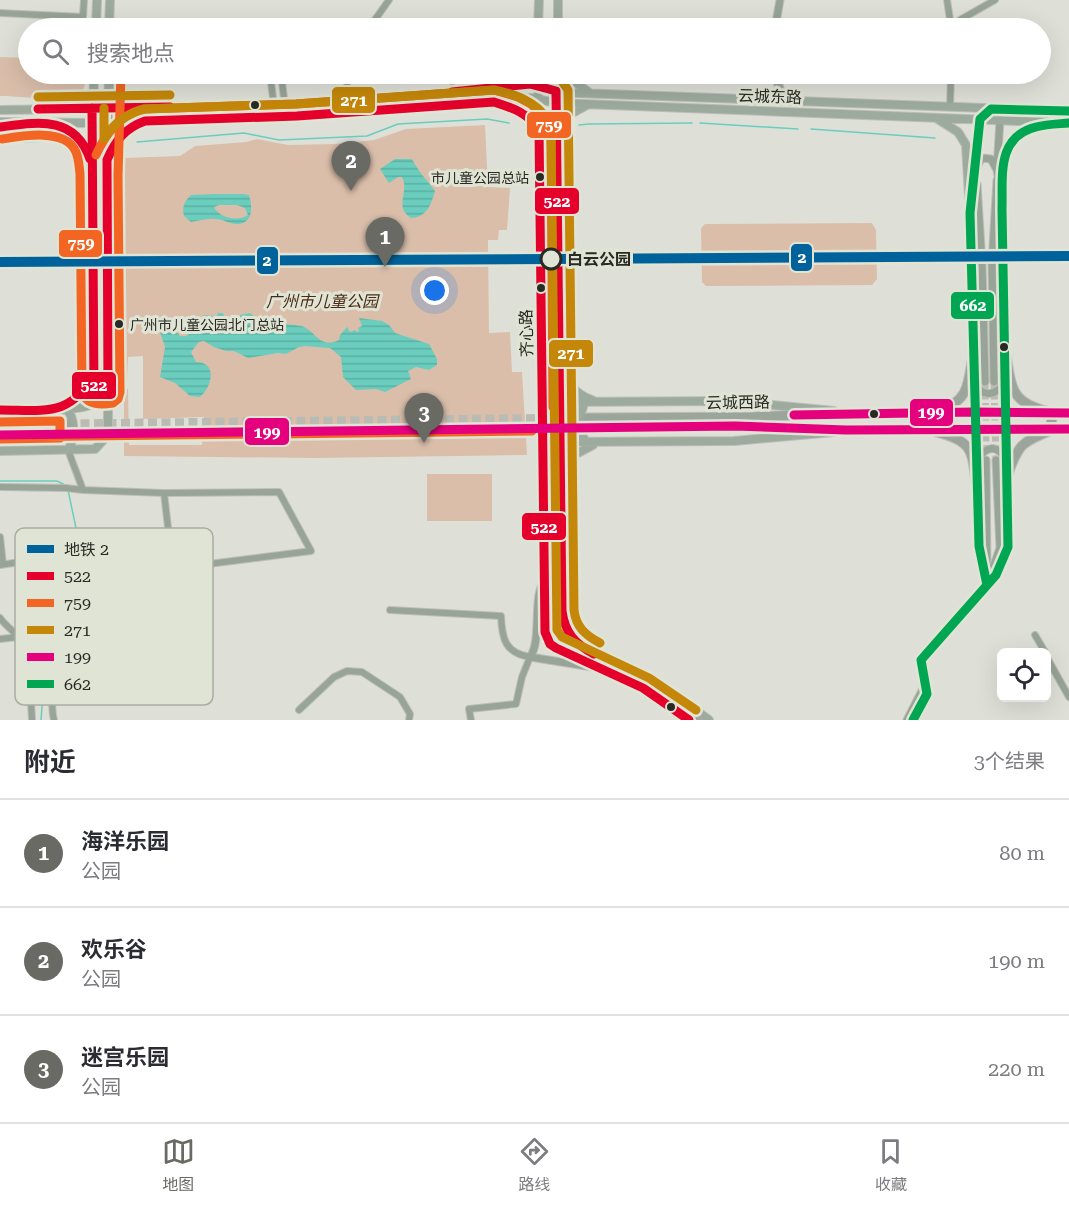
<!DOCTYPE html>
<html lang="zh">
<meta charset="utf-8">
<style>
:root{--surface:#fff;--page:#f2f2f3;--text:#2b2b33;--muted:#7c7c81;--line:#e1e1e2;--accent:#686a63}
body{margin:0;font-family:"Roboto Serif","Noto Sans SC",serif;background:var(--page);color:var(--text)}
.controls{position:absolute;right:18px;bottom:18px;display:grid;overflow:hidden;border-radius:9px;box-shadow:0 6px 24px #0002}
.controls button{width:54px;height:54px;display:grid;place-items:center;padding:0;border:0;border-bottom:2px solid var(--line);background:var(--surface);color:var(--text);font:30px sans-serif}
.you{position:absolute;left:435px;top:291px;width:21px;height:21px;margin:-15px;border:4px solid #fff;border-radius:50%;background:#1a73e8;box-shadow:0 0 0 9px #1a73e833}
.badge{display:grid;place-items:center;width:39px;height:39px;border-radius:50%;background:var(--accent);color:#fff;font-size:20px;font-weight:700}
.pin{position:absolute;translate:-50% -50px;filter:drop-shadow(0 2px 3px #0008)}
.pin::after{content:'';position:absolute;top:32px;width:21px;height:18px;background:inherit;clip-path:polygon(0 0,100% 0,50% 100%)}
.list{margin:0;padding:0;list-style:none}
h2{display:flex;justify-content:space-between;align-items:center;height:78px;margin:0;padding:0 24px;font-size:26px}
h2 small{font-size:20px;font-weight:400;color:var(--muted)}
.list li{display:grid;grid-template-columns:39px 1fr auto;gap:18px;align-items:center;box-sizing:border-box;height:108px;padding:0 24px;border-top:2px solid var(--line)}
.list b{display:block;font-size:22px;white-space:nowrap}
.list p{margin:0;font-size:20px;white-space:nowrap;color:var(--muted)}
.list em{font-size:20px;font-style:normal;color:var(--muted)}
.icon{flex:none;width:33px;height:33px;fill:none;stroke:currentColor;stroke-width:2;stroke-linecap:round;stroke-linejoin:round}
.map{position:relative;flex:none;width:1069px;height:720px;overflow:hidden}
.search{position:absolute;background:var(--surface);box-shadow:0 6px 24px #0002;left:18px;right:18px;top:18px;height:66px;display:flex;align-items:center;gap:15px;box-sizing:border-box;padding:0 21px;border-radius:33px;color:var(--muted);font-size:22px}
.sheet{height:402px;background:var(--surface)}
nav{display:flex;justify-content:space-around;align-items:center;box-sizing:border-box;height:84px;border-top:2px solid var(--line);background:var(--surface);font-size:16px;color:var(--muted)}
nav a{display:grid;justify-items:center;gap:3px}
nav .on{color:var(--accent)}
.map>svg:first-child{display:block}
</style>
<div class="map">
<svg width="1069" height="720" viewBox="0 0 1069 720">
<defs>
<pattern id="water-rules" width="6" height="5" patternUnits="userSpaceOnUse" patternTransform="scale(1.5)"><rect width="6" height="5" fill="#6acdbe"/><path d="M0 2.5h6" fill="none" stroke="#5cb0a3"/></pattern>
</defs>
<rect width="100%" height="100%" fill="#dee0d8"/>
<path fill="#dabeaa" d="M0,57L28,58V74H85C85,79 86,88 81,92C68,103 18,96 0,96Z
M485,125L488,187L510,188L507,230H499L498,240H488L489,333L510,332L512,372H522L527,455L315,458L124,456V388L128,389L129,445H202L204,417L143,419V356L128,357L127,380H124V158L180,156L195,146L246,142L257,139L288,145L335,144L374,140L406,129Z
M872,223L876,230L877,279L872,285L706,286L702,282L701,228L705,224Z
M427,474H492V521H427Z"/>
<path fill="url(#water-rules)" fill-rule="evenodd" d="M395,159H412C418,171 427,180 435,191C431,205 427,217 411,218C393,206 410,192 402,177H398L389,183L380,169Z
M214,194H243L249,195C253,208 253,225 235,224C228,223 222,219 216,219C207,218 199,221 191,222L184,216C182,207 184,202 191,195ZM219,205H237L245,208L248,215C238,222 219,218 214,207Z
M218,313H223L225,320L228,321L231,317H240V315L250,313C263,325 284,323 301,326C315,329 319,350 339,340L340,335L347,327L350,332L355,330L357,332L359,331L358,328L362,326L359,318L382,321L389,325L395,333L429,344L437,359V365L429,370L416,367L408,371L411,379L385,392L376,389L356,390L343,377L341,357L330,348L305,346L299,347L286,354L278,353L248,358L234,351H226L214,347L204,341L199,342L191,352L196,362C218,362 212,387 200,397L190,396L175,383L160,377L165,347L159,329L162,323L168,322L180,336H186L201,325L203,315L217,316Z"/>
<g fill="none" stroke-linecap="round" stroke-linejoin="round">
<path stroke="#6acdbe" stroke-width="1.5" d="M700,123L798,129
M579,125L589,124L692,123
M811,129L935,138
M137,142L244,133L279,140L367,136L398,124L487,119L509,123
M0,143L69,140
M0,481H57L67,486
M39,655L37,639L41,622L60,599L65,579L76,560L80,547L68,490
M40,660L43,693L41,720"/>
<path stroke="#babcb4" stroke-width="7" stroke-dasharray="7 3.5" stroke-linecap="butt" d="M985,382L986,454
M994,382L996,460"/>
<path stroke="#babcb4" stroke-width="9" stroke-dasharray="9 4.5" stroke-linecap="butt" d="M67,424L587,418
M66,433L587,428"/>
<g stroke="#bdbeb8" stroke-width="8">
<path id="minor" d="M947,0L951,26
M0,13L83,17L84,0
M951,25L995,0
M369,28L389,0
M270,74L274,106
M281,74L285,106
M346,74L349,101
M950,107L951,74
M0,487L66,488L83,490L68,450
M164,493L173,570
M0,537L3,564
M0,565L67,555
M390,610L501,616C502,639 505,653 530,657L522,677L516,704L469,709L471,720
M0,618C7,628 23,638 28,648L32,720
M1035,635L1045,652
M0,639L18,637
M1046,656L1069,697
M29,657L56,662
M299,710L334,677L347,671L362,672L400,697L410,714L409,720
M54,720C49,701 56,644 65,627C70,617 80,611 85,601C88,594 88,585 89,578L135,571L167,574L177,568L311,551L279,492L164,493L83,490"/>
</g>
<g stroke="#bdbeb8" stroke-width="9">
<path id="tertiary" d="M775,28L780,0
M0,127L18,125
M539,153H557
M976,167L980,119L991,109L1000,120L997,169
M977,184L982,264L985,382
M1001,206L1006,360
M973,359C972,322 962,182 982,158L991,159L997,170L999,183
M973,370L976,461
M994,382L992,263L997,180
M974,384C984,398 995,396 1006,382
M976,460C987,446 997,443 1007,461
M986,460L987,574
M976,478L979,546L987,585
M561,579L550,576C529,586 544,638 530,657L592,667
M989,580L1000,548L996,460
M907,720L926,683
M913,720L927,694L921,660L996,575L1008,547L1006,374"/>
</g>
<g stroke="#bdbeb8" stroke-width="10">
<path id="secondary" d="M96,28L97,0
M109,28L110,0
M538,28L539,0
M558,28V0
M538,74L545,632L550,644L556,648L643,688L689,720
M557,74L558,423L563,624L570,639L577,644L633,671L674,696
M568,74L576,83L590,93
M776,76L781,94L788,101
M111,82L116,92L134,107
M514,86L524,74
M498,103C515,108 529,112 538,129
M0,110L285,106L530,84L556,91L577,93L1069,111
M936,118L958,132L966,145L970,213
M0,122L92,123L245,118L345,113L531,98L557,103L1069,123
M56,126C74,130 84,137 89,155
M557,135L569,115L587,105
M109,154L117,138L138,123
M1002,209C1003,168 994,135 1044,126
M561,364C567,382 574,394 592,400
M585,402C579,414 578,433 587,443
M64,406C79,401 87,392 91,378
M66,409C76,418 75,439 68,450
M0,410C18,410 85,413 95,402L92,173L94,74
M541,423L559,402L730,401L834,411
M541,423L559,442L734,441L834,432
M0,451L95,449L106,437L108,427C108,309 106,191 109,74
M561,477L574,455L593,445
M690,706L709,720"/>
</g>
<g stroke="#bdbeb8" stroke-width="11">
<path id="primary" d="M1006,355C1012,394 1013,403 1053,413L1051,424L1054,429C1023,442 1019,442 1008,474
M943,409C970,399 968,381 973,356
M587,418L750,417L849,413H1069
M0,425L67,424
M587,428L735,426L846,430L1069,429
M936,432C971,441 972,448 976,482
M0,435L66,433"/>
</g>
<g stroke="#bdbeb8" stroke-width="13">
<path id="motorway" d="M670,693L699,720"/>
</g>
<use href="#minor" stroke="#97a497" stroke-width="6"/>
<use href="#tertiary" stroke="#97a497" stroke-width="7"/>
<use href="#secondary" stroke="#9daa9e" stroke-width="8"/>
<use href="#primary" stroke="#9ba59b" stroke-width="9"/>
<use href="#motorway" stroke="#a2aaa1" stroke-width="10"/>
<g stroke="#e0e4d4" stroke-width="14">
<path id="bus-1" d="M452,92L530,84L556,91L562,611C565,633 575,644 594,654
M92,108L94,391L108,392L107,160C115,141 125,128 145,121L297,116L494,102C513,108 528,113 539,130L545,632L550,644L556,648L643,688L689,720
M38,109L170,107
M0,127C38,122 75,115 90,159
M0,410C43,410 73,418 93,372"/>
</g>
<g stroke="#e0e4d4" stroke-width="14">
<path id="bus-2" d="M2,139C21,136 64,128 75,150C79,157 79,166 80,174L82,392C86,405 101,405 113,403L118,399L120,392L118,175L121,74
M96,155C106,133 119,116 143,109L296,104L494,90L518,97L531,104L544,116L551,129L553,407
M0,437L532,431
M0,439L60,438V421L0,422"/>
</g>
<g stroke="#e0e4d4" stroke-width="14">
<path id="bus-3" d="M537,74L561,80L568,90L574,610C576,627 585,635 600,643
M451,80L515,74
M38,97L170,95
M104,108V139C114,123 127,113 145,109L296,104L494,90C516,94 546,105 551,130L557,630L562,637L649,678L696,710"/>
</g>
<g stroke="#e0e4d4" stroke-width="14">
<path id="bus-4" d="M794,415L974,412L1069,413
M0,435L735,426L846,430L1069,429"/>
</g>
<g stroke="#e0e4d4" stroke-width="14">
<path id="bus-5" d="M987,585L979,546L970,213L980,119L991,109L1069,111
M913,720L927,694L921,660L996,575L1008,547L1002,209C1003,176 996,137 1036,127C1047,124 1058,124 1069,123"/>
</g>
<use href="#bus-1" stroke="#e4002b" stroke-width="9"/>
<use href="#bus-2" stroke="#f26522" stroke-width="9"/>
<use href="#bus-3" stroke="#c48709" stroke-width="9"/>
<use href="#bus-4" stroke="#e5007d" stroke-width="9"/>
<use href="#bus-5" stroke="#00a651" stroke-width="9"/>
<g stroke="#e0e4d4" stroke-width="15">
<path id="metro-1" d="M0,262L1069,256"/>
</g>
<use href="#metro-1" stroke="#00629b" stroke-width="10"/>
</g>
<g fill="#292a24" stroke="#e0e4d4" stroke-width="2">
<circle cx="255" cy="105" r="5"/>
<circle cx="540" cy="177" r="5"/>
<circle cx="541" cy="288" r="5"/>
<circle cx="119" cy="324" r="5"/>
<circle cx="1004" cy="347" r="5"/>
<circle cx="874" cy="414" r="5"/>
<circle cx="671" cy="707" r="5"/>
</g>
<circle fill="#e0e4d4" stroke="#292a24" stroke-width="3" cx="551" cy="259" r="10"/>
<g text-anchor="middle" stroke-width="6" stroke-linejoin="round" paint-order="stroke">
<g font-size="14" fill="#292a24" stroke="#e0e4d4" text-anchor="end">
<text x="529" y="183">市儿童公园总站</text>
<text x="130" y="330" text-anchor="start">广州市儿童公园北门总站</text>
</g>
<g font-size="16" fill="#292a24" stroke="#e0e4d4">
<text transform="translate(770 96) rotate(2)" y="6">云城东路</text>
<text transform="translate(526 333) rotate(-91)" y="6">齐心路</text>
<text transform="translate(738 402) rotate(-1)" y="6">云城西路</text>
</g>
<g font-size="16" font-weight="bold" fill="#292a24" stroke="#e0e4d4" text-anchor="start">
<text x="567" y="265">白云公园</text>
</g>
<g font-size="16" font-style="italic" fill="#4b2a14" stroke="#e0e4d4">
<text x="322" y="307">广州市儿童公园</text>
</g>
</g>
<rect x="15" y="528" width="198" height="177" rx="9" fill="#e0e4d4" stroke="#a9ac9f" stroke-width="1.5"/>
<rect x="27" y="545" width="27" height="8" fill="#00629b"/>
<rect x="27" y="572" width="27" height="8" fill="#e4002b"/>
<rect x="27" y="599" width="27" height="8" fill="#f26522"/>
<rect x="27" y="626" width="27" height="8" fill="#c48709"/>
<rect x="27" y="653" width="27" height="8" fill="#e5007d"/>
<rect x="27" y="680" width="27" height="8" fill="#00a651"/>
<g font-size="16" fill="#292a24">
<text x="64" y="555">地铁 2</text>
<text x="64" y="582">522</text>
<text x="64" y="609">759</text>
<text x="64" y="636">271</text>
<text x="64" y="663">199</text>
<text x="64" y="690">662</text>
</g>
<g stroke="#e0e4d4" stroke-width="2">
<rect x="331" y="86" width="45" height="28" rx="6" fill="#c48709"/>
<rect x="526" y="111" width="46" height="28" rx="6" fill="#f26522"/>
<rect x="534" y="187" width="46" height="28" rx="6" fill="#e4002b"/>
<rect x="58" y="229" width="45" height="29" rx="6" fill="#f26522"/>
<rect x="790" y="243" width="23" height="29" rx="6" fill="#00629b"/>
<rect x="256" y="246" width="23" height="29" rx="6" fill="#00629b"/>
<rect x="950" y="291" width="45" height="29" rx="6" fill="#00a651"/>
<rect x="548" y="339" width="46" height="29" rx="6" fill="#c48709"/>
<rect x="71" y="371" width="46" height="29" rx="6" fill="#e4002b"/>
<rect x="909" y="398" width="45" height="29" rx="6" fill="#e5007d"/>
<rect x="244" y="417" width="46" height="29" rx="6" fill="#e5007d"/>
<rect x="521" y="512" width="46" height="29" rx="6" fill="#e4002b"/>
</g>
<g font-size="16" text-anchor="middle" font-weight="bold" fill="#fff">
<text x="354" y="106">271</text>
<text x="549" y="131">759</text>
<text x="557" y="207">522</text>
<text x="81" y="249">759</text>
<text x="802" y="263">2</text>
<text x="267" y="266">2</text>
<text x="973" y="311">662</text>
<text x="571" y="359">271</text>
<text x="94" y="391">522</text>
<text x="931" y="418">199</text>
<text x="267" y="438">199</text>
<text x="544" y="533">522</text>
</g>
</svg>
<div class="controls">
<button><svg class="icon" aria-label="locate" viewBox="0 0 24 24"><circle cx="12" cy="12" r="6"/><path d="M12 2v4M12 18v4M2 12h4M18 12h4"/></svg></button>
</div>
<div class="you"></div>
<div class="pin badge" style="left:385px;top:267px">1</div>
<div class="pin badge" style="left:351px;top:191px">2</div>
<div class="pin badge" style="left:424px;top:443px">3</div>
<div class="search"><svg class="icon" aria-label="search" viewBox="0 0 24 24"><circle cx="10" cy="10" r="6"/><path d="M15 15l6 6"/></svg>搜索地点</div>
</div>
<section class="sheet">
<h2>附近<small>3个结果</small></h2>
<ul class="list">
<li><span class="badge">1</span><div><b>海洋乐园</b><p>公园</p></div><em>80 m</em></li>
<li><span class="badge">2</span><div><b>欢乐谷</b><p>公园</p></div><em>190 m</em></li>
<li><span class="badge">3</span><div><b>迷宫乐园</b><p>公园</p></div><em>220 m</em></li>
</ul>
</section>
<nav>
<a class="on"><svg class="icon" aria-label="map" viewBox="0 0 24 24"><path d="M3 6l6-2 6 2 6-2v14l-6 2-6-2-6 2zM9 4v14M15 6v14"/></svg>地图</a>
<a><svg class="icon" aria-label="directions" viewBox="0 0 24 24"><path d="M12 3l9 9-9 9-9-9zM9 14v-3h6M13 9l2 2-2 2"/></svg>路线</a>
<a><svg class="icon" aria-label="saved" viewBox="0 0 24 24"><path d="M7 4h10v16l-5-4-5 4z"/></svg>收藏</a>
</nav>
